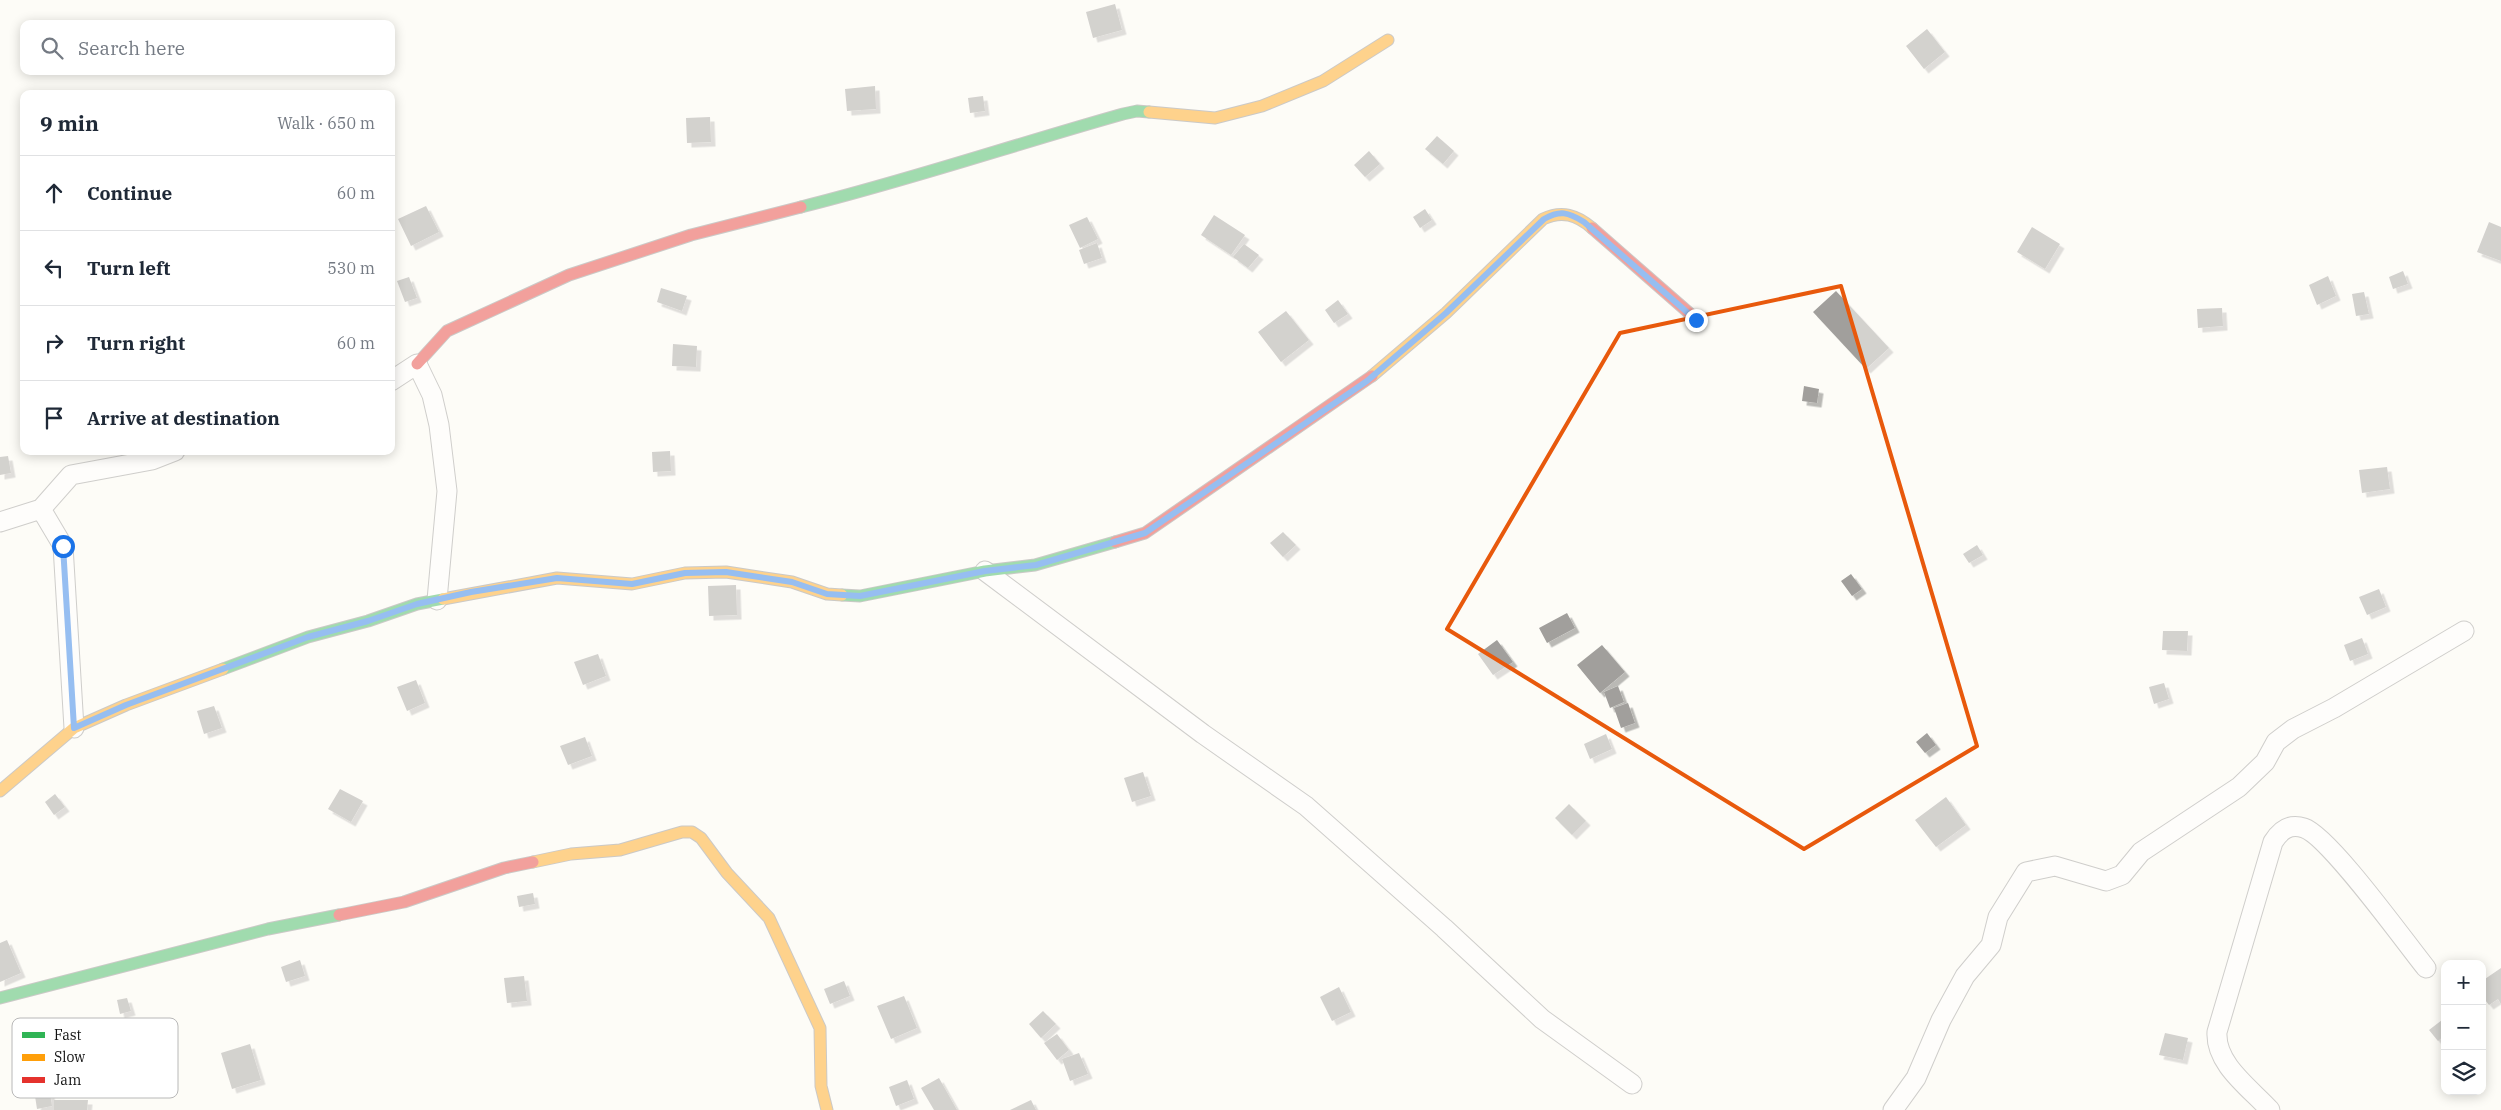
<!DOCTYPE html>
<meta charset="utf-8">
<style>
:root{--surface:#fff;--page:#f2f2f3;--text:#1f2937;--muted:#747a83;--line:#e0e1e3}
body{margin:0;font-family:"IBM Plex Serif",serif;background:var(--page);color:var(--text)}
.controls{position:absolute;right:15px;bottom:15px;display:grid;overflow:hidden;border-radius:10px;box-shadow:0 2px 12px #0003}
.controls button{width:45px;height:45px;display:grid;place-items:center;padding:0;border:0;border-bottom:1px solid var(--line);background:var(--surface);color:var(--text);font:25px sans-serif}
.stop{position:absolute;width:15px;height:15px;margin:-11px;border:4px solid #1a73e8;border-radius:50%;background:#fff}
.stop.end{background:#1a73e8;border-color:#fff;box-shadow:0 1px 5px #0008}
.list{margin:0;padding:0;list-style:none}
h2{display:flex;justify-content:space-between;align-items:center;height:65px;margin:0;padding:0 20px;font-size:21px}
h2 small{font-size:16px;font-weight:400;color:var(--muted)}
.list li{display:grid;grid-template-columns:32px 1fr auto;gap:15px;align-items:center;box-sizing:border-box;height:75px;padding:0 20px;border-top:1px solid var(--line)}
.list b{display:block;font-size:19px;white-space:nowrap}
.list em{font-size:16px;font-style:normal;color:var(--muted)}
.icon{flex:none;width:28px;height:28px;fill:none;stroke:currentColor;stroke-width:2;stroke-linecap:round;stroke-linejoin:round}
.map{position:relative;flex:none;width:2501px;height:1110px;overflow:hidden}
.search{position:absolute;background:var(--surface);box-shadow:0 2px 12px #0003;left:20px;top:20px;width:375px;height:55px;display:flex;align-items:center;gap:12px;box-sizing:border-box;padding:0 18px;border-radius:10px;color:var(--muted);font-size:19px}
.panel{position:absolute;background:var(--surface);box-shadow:0 2px 12px #0003;left:20px;top:90px;width:375px;height:365px;border-radius:10px}
.map>svg:first-child{display:block}
</style>
<div class="map">
<svg width="2501" height="1110" viewBox="0 0 2501 1110">
<defs>
<filter id="shadow"><feDropShadow dx="4.5" dy="4.5" stdDeviation="0" flood-color="#0004"/></filter>
</defs>
<rect width="100%" height="100%" fill="#fdfcf7"/>
<path fill="#a19f9c" filter="url(#shadow)" d="M1115,4L1122,30L1093,38L1086,12Z
M1927,29L1945,52L1924,69L1906,46Z
M875,86L876,109L847,111L845,89Z
M983,96L985,111L970,113L968,98Z
M710,117L711,142L687,143L686,118Z
M1437,136L1454,151L1443,164L1425,149Z
M1369,151L1380,164L1365,177L1354,165Z
M426,206L439,232L411,246L398,219Z
M1425,209L1432,220L1420,228L1413,217Z
M1214,215L1245,235L1231,255L1201,235Z
M1087,217L1098,239L1080,248L1069,225Z
M2489,222L2501,227V261L2477,252Z
M2032,227L2060,244L2045,269L2017,252Z
M1097,243L1102,258L1084,264L1079,250Z
M1244,244L1259,255L1248,268L1233,257Z
M2403,271L2408,284L2393,289L2389,277Z
M2328,276L2336,296L2317,305L2309,285Z
M409,277L417,298L405,302L397,281Z
M661,288L687,296L682,311L657,302Z
M1836,291L1889,348L1866,369L1813,312Z
M2364,292L2369,314L2356,316L2352,294Z
M1338,300L1348,314L1334,323L1325,310Z
M2222,308L2223,326L2198,328L2197,309Z
M1286,311L1309,340L1281,362L1258,332Z
M673,344L697,346L696,367L672,366Z
M1804,386L1819,389L1817,403L1802,401Z
M670,451L671,471L653,472L652,452Z
M8,456L11,473L0,475V457Z
M2387,467L2390,489L2362,493L2359,470Z
M1283,532L1296,545L1283,557L1270,543Z
M1977,545L1983,555L1969,563L1963,554Z
M1851,574L1862,589L1852,596L1841,581Z
M736,585L737,615L709,616L708,586Z
M2379,589L2386,607L2367,615L2359,597Z
M1567,613L1575,628L1547,643L1539,628Z
M2163,631H2188L2187,651L2162,650Z
M2362,638L2368,654L2350,661L2344,645Z
M1497,640L1513,662L1493,675L1478,654Z
M1602,645L1625,672L1600,693L1577,665Z
M598,654L606,676L583,685L574,662Z
M416,680L425,703L407,711L397,687Z
M2164,683L2169,699L2154,704L2149,687Z
M1618,686L1624,702L1610,708L1604,692Z
M1628,703L1635,723L1621,728L1614,708Z
M214,706L222,728L204,734L197,711Z
M1927,733L1936,745L1925,753L1916,742Z
M1606,734L1612,749L1590,759L1584,744Z
M585,737L592,756L568,765L560,746Z
M1143,772L1151,796L1132,802L1124,778Z
M340,789L363,801L351,822L328,809Z
M55,794L65,807L54,815L45,802Z
M1946,797L1966,825L1936,847L1915,820Z
M1569,804L1586,821L1572,835L1555,818Z
M533,893L535,904L519,907L517,896Z
M7,940L21,973L0,982V943Z
M300,960L305,976L286,982L281,967Z
M2501,968V1004L2498,999L2489,1005L2482,996V981Z
M524,976L527,1001L507,1003L504,978Z
M844,981L850,996L830,1004L824,989Z
M1339,987L1351,1012L1332,1021L1320,997Z
M904,996L917,1028L891,1039L877,1006Z
M127,998L131,1011L120,1014L117,1000Z
M1043,1011L1056,1024L1041,1038L1029,1024Z
M2442,1020L2445,1023V1035L2438,1041L2429,1030Z
M2165,1033L2188,1038L2183,1060L2159,1055Z
M1057,1034L1069,1050L1057,1060L1044,1043Z
M250,1044L261,1080L232,1089L221,1053Z
M1079,1053L1088,1074L1070,1081L1062,1059Z
M939,1078L957,1110H934L921,1088Z
M907,1080L914,1099L896,1106L889,1087Z
M50,1093L52,1106L37,1109L35,1096Z
M54,1100H88L87,1110H54Z
M1031,1100L1036,1110H1010Z"/>
<g fill="none" stroke-linecap="round" stroke-linejoin="round">
<g stroke="#979795" stroke-width="21">
<path id="street" d="M391,381L417,364L432,395L439,425L447,491L437,600
M0,522L41,509
M985,571L1203,734L1306,806L1444,928L1542,1019L1632,1084
M74,728L63,546L41,509L71,475L152,460L175,451
M1893,1110L1916,1078L1941,1020L1965,976L1991,945L1998,917L2026,872L2055,866L2106,881L2122,875L2141,852L2239,787L2265,762L2276,742L2293,729L2334,708L2464,631
M2270,1110C2250,1088 2215,1064 2217,1032L2273,842C2280,831 2289,823 2304,828C2329,836 2405,942 2426,968"/>
</g>
<g stroke="#8e8d8b" stroke-width="13">
<path id="fast" d="M801,207C910,180 1016,144 1123,114L1137,111L1149,112
M842,595L860,596L985,571L1035,565L1115,542
M223,669L308,637L368,621L417,604L443,599
M0,998L268,929L339,915"/>
</g>
<g stroke="#8e8d8b" stroke-width="13">
<path id="slow" d="M1149,112L1215,118L1262,106L1323,81L1388,40
M1372,376L1446,313L1543,219C1562,210 1577,215 1592,228
M443,599L557,578L632,584L685,573L726,572L792,582L827,594L842,595
M0,791L74,728L126,705L223,669
M533,862L571,854L620,850L682,832H692L701,838L727,873L769,918L820,1028L821,1086L827,1110"/>
</g>
<g stroke="#8e8d8b" stroke-width="13">
<path id="jam" d="M1592,228L1696,319
M417,364L447,331L569,275L691,235L801,207
M1115,542L1145,533L1372,376
M339,915L404,902L504,868L533,862"/>
</g>
<use href="#street" stroke="#fffffe" stroke-width="19"/>
<use href="#fast" stroke="#30b455" stroke-width="11"/>
<use href="#slow" stroke="#ff9f0a" stroke-width="11"/>
<use href="#jam" stroke="#e5322d" stroke-width="11"/>
</g>
<g fill="none" stroke-linecap="round" stroke-linejoin="round">
<path stroke="#1a73e8" stroke-width="6" d="M63,546L74,728L126,705L308,637L368,621L417,604L471,592L557,578L632,584L685,573L726,572L792,582L827,594L860,596L985,571L1036,565L1145,533L1367,381L1446,313L1544,219C1560,210 1568,212 1584,222L1696,320"/>
</g>
<path d="M0 0H2501V1110H0ZM1841,286L1977,746L1804,849L1447,629L1620,333Z" fill="#fdfcf7" fill-opacity=".55" fill-rule="evenodd"/>
<path fill="none" stroke="#e8590c" stroke-width="4" stroke-linejoin="round" d="M1841,286L1977,746L1804,849L1447,629L1620,333Z"/>
<rect x="12" y="1018" width="166" height="80" rx="8" fill="#fff" stroke="#b8b8b8" stroke-width="1"/>
<rect x="22" y="1032" width="23" height="6" fill="#30b455"/>
<rect x="22" y="1054" width="23" height="7" fill="#ff9f0a"/>
<rect x="22" y="1077" width="23" height="6" fill="#e5322d"/>
<g font-size="14" fill="#111">
<text x="54" y="1040">Fast</text>
<text x="54" y="1062">Slow</text>
<text x="54" y="1085">Jam</text>
</g>
</svg>
<div class="controls">
<button>+</button>
<button>−</button>
<button><svg class="icon" aria-label="layers" viewBox="0 0 24 24"><path d="M12 4l9 5-9 5-9-5zM3 14l9 5 9-5"/></svg></button>
</div>
<div class="stop" style="left:63px;top:546px"></div>
<div class="stop end" style="left:1696px;top:320px"></div>
<div class="search"><svg class="icon" aria-label="search" viewBox="0 0 24 24"><circle cx="10" cy="10" r="6"/><path d="M15 15l6 6"/></svg>Search here</div>
<section class="panel">
<h2>9 min<small>Walk · 650 m</small></h2>
<ul class="list">
<li><svg class="icon" aria-label="ahead" viewBox="0 0 24 24"><path d="M12 20V5M6 11l6-6 6 6"/></svg><div><b>Continue</b></div><em>60 m</em></li>
<li><svg class="icon" aria-label="left" viewBox="0 0 24 24"><path d="M17 20v-9H6M10 6l-5 5 5 5"/></svg><div><b>Turn left</b></div><em>530 m</em></li>
<li><svg class="icon" aria-label="right" viewBox="0 0 24 24"><path d="M7 20v-9h11M14 6l5 5-5 5"/></svg><div><b>Turn right</b></div><em>60 m</em></li>
<li><svg class="icon" aria-label="arrive" viewBox="0 0 24 24"><path d="M6 21V4h12l-3 4 3 4H6"/></svg><div><b>Arrive at destination</b></div></li>
</ul>
</section>
</div>
